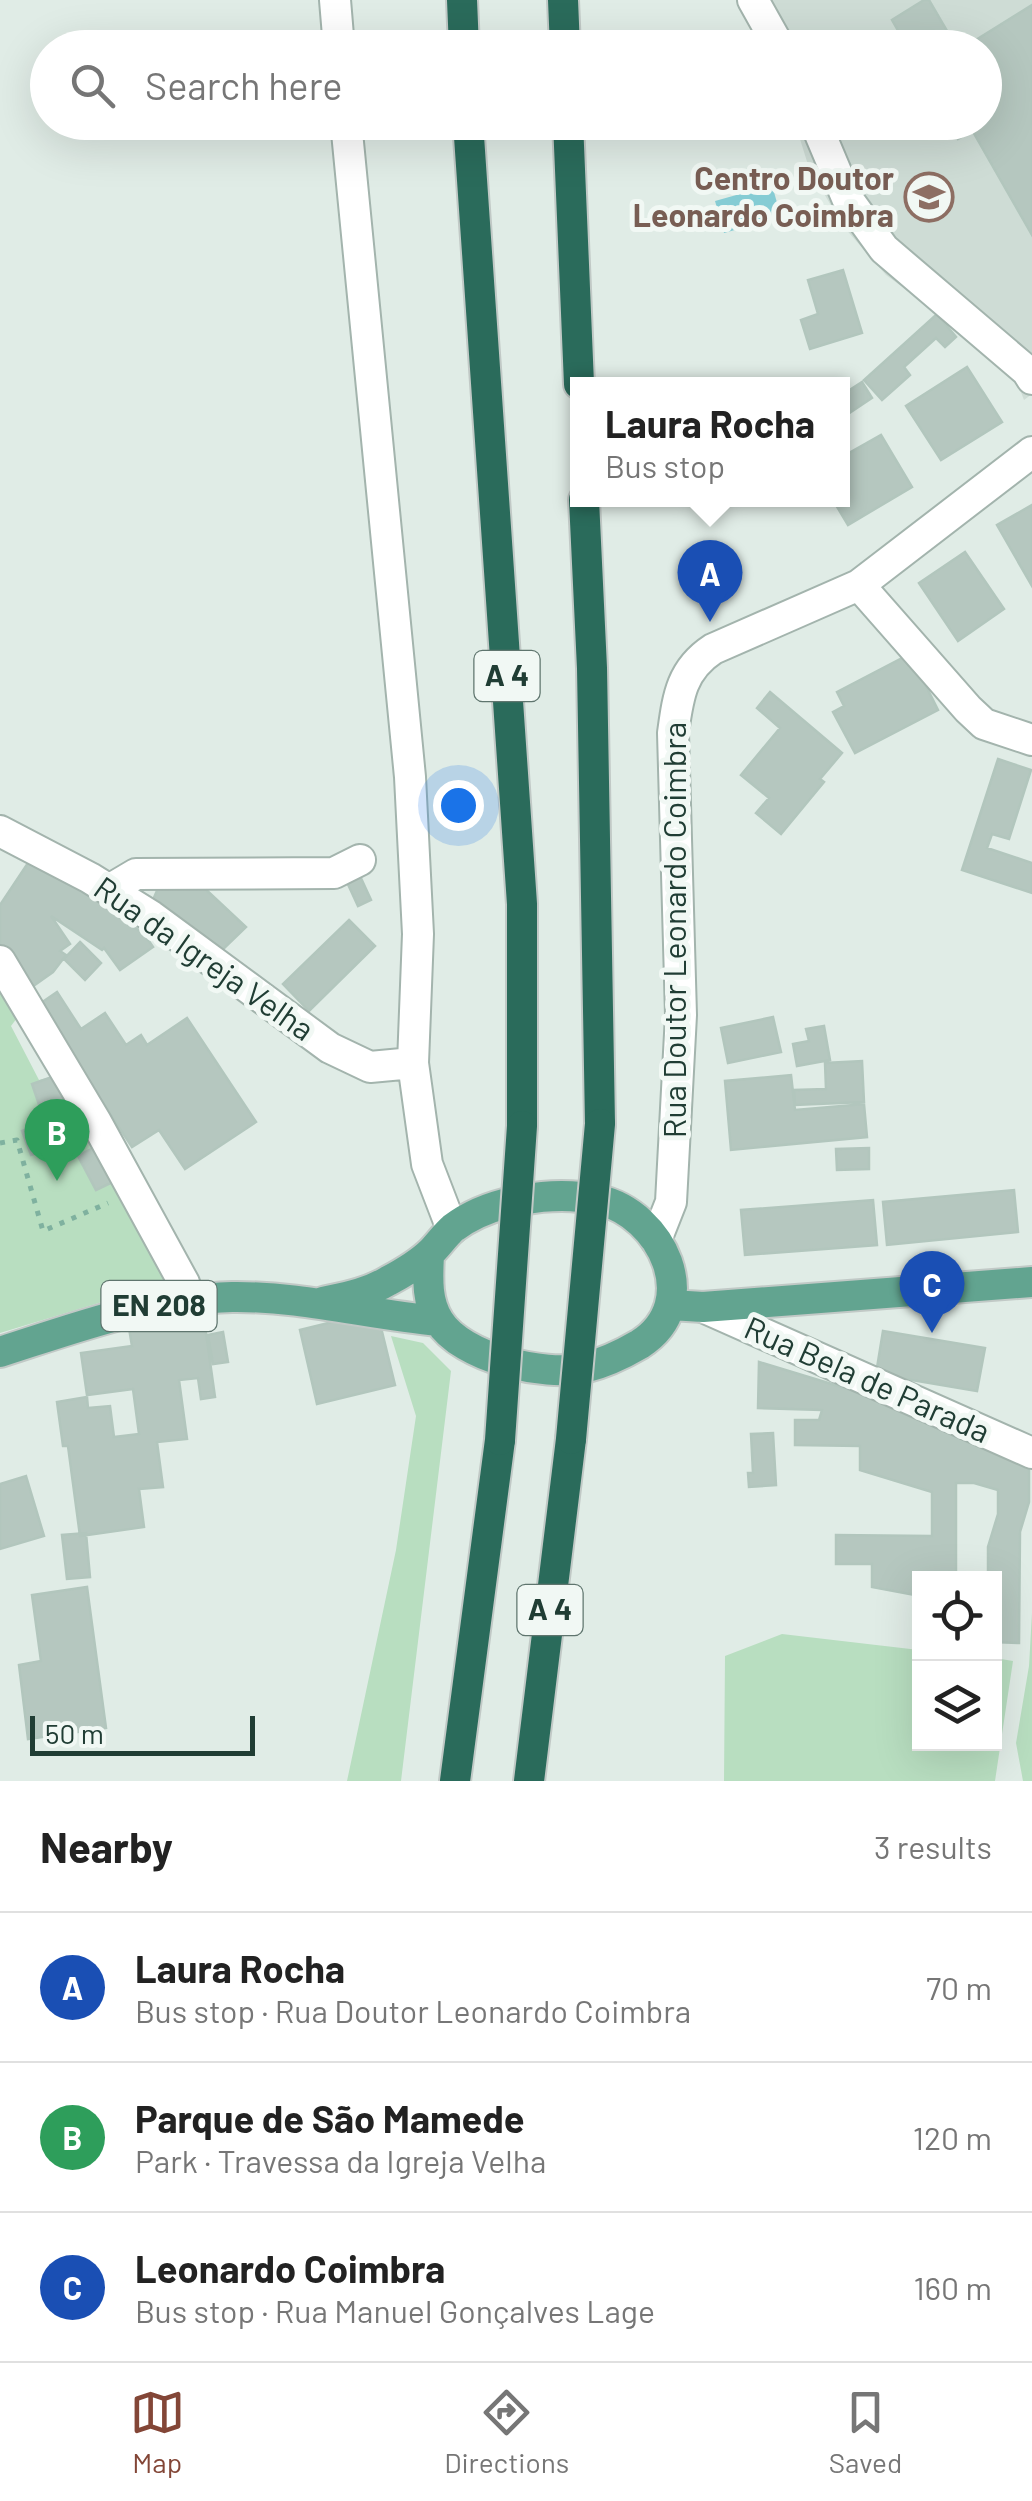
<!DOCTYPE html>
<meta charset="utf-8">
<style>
:root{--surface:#fff;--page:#f6f6f6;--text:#222;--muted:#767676;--line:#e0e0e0;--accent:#834637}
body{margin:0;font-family:Barlow,sans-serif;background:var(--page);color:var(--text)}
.controls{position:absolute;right:30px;bottom:30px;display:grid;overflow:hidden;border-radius:0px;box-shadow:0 10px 40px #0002}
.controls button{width:90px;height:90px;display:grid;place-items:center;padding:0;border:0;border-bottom:2px solid var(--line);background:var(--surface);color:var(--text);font:50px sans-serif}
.scale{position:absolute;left:30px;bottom:25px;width:225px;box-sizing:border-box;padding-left:10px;border:5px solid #203d34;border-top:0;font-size:28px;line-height:35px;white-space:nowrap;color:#203d34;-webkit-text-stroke:8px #f1f8f4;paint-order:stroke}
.you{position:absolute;left:458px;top:805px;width:35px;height:35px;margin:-25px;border:8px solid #fff;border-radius:50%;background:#1a73e8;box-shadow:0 0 0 15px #1a73e833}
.badge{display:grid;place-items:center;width:65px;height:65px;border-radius:50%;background:var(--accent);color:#fff;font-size:32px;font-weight:700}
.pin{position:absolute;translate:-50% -82px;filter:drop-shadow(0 2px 5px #0008)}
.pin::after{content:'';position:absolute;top:52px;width:35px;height:30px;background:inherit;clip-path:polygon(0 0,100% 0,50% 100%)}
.popup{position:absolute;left:570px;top:377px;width:280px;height:130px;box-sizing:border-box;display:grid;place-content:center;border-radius:0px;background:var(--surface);filter:drop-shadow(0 2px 8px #0005);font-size:32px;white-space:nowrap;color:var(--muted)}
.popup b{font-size:38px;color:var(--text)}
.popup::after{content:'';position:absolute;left:50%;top:100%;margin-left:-20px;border:20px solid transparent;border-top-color:var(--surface)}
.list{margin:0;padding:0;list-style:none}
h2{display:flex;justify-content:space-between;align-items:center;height:130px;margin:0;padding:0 40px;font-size:42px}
h2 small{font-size:32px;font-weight:400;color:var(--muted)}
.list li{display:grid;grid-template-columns:65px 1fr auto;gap:30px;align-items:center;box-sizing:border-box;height:150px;padding:0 40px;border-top:2px solid var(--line)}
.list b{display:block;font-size:38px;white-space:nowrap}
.list p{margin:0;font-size:32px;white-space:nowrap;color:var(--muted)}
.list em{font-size:32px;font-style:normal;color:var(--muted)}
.icon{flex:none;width:55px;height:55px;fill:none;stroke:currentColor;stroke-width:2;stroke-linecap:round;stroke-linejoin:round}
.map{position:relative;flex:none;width:1032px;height:1781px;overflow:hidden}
.search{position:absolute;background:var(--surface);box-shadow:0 10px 40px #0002;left:30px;right:30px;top:30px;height:110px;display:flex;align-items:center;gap:25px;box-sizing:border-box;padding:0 35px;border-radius:55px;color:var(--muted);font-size:38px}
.sheet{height:580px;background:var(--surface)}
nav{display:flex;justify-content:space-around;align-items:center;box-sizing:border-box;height:140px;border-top:2px solid var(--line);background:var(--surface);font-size:28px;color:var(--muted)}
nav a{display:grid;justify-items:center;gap:5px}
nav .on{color:var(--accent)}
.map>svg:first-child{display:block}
</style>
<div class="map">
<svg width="1032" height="1781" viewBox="0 0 1032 1781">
<rect width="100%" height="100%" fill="#e0ece6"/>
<path fill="#cedcd5" d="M743,0H1032V394L1024,400L1017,382L969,336L886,275L843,226L809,168L795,123L984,122V48L766,47Z"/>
<path fill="#b8dec0" d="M0,980L17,1018L11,1026L39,1080L55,1076L171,1281L0,1333Z
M391,1336L423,1343L451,1371L401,1781H347L396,1550L416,1416Z
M1032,1613V1781H1023L1016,1743L1029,1666Z
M782,1634L919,1650L920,1744H994L995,1658L1013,1661L995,1781H724L725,1656Z"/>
<path fill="#85ccd4" d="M772,185L781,217L724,233L715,201Z"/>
<path fill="#b5c7bf" stroke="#b2c6bd" stroke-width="2.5" d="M924,0H929L957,48H908L892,20Z
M1032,5V235L972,130L958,139L948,122H984V48H963Z
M843,270L862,333L810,349L801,320L818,314L808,280Z
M937,314L956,337L945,347L936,338L904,367L910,375L882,400L864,380Z
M967,367L1002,422L941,460L906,406Z
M862,382L872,398L842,418V395Z
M881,435L912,487L848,525L833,500H842V457Z
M1032,505V586L997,525Z
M965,552L1004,609L958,641L919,583Z
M910,654L938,710L855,753L833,712L844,706L837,692Z
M770,692L842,753L820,779L824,782L781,834L756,813L769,798L741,775L780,728L757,708Z
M998,759L1031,770L1009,839L992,834L987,848L1032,863V893L962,870Z
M34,854L118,911L124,920L144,934L153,947L120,970L104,948L102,950L51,916L70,944L60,951L66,955L53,972L29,989L0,953V905Z
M360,876L371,900L358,906L347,882Z
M201,885L246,927L217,955L174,913L153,900L159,886Z
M349,920L375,946L309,1011L283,984Z
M80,942L101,963L85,980L64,959Z
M57,992L81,1029L105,1013L126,1045L141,1035L147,1045L187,1018L256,1122L185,1169L159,1130L132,1147L38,1005Z
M773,1017L781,1052L728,1063L721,1028Z
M824,1026L830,1060L797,1066L793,1044L809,1041L806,1029Z
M862,1061L864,1102L795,1105L794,1090L826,1089L825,1063Z
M63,1073L85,1137L31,1155L22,1131L45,1122L32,1084Z
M791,1075L795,1110L864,1104L867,1137L731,1150L725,1081Z
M99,1145L117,1180L96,1190L78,1156Z
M869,1148V1169L837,1170L836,1149Z
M1014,1190L1018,1232L887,1245L883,1202Z
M873,1200L877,1245L745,1255L741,1210Z
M377,1311L395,1385L317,1404L300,1330Z
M204,1319L215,1397L201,1399L198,1378L179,1380L187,1439L157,1442L163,1487L139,1489L144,1527L80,1536L68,1446H63L57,1402L87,1397L88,1408L110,1406L114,1437L139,1434L133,1389L87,1395L81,1353L132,1346L129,1328Z
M883,1331L985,1348L977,1391L876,1374Z
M223,1332L228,1362L213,1364L208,1335Z
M759,1362L1029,1444V1502L1020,1532L1019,1643L994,1642V1578H988V1547L998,1514V1490L974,1483H956V1578H920V1596L872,1587V1564H836V1535L932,1536V1492L860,1470V1446L795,1445V1420H819L822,1410L758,1408Z
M773,1433L776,1485L749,1487L748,1473H753L751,1434Z
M26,1476L44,1536L0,1549V1484Z
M86,1533L90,1577L67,1579L62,1535Z
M87,1587L106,1728L28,1739L19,1665L41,1661L32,1595Z"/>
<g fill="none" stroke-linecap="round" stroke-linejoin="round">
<g stroke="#a3b4ad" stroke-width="34">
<path id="minor" d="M335,0L339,48
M753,0L780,48
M346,122L410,777L418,934L413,1063L427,1164L452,1229
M815,122L847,198L884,249L1027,371L1032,379
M859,585L968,709L984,724L1032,740
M0,831L90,878L151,916L330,1048L370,1067L413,1063
M109,890L136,874L334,873L360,860
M0,961L96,1122L184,1283L190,1300
M656,1240L671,1202L681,1015L673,733C678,697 681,670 713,649L859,585L1032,452
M703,1307L1032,1453"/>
</g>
<g stroke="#c1c9c6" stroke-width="34">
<path id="major" d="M323,1302C346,1297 368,1293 388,1281C403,1273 420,1263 432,1251C439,1244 445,1235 453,1228C490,1200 553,1190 599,1200C662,1214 704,1303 640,1344C623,1354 604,1363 584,1368C544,1377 462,1358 439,1321C426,1301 428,1277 429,1254
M671,1305L703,1307L1032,1282
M0,1352C75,1328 153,1299 232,1297C303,1296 369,1315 439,1321"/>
</g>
<g stroke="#c1c9c6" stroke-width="34">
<path id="highway" d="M462,0L464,48
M563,0L565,48
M468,122L522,904V1126
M568,122L579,384
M584,500L592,668L600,1124
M455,1781L500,1440
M529,1781L571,1439"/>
</g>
<path stroke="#7fb19f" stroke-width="5" stroke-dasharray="5 8" stroke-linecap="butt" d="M0,1143L17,1140L43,1231L108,1203"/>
<use href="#minor" stroke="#fff" stroke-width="30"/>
<use href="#major" stroke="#62a490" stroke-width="30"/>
<use href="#highway" stroke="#2a6b5b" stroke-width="30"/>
<g stroke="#c1c9c6" stroke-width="34" stroke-linecap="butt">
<path id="highway-bridge" d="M571,1439L600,1124
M500,1440L522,1126"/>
</g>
<use href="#highway-bridge" stroke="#2a6b5b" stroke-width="30"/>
</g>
<defs>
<g id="school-ring" transform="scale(2.5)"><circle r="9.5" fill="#f1f8f4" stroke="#8d6e63" stroke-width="1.5"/><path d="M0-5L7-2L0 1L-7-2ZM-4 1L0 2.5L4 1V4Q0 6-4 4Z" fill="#8d6e63"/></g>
</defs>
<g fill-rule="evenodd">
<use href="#school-ring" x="929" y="197"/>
</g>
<g text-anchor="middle" stroke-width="10" stroke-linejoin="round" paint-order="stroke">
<g fill="#f1f8f4" stroke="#5f756e" stroke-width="2.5">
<rect x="474.5" y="651" width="65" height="50" rx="8"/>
<rect x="101.5" y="1281" width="115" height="50" rx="8"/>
<rect x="517.5" y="1585" width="65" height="50" rx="8"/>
</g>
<g font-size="30" font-weight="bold" fill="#203d34">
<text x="507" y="686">A 4</text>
<text x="159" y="1316">EN 208</text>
<text x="550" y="1620">A 4</text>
</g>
<g font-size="32" font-weight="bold" fill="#785e54" stroke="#f1f8f4" text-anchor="end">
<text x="894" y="190">Centro Doutor<tspan x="894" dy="37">Leonardo Coimbra</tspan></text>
</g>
<g font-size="32" fill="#203d34" stroke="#f1f8f4">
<text transform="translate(675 930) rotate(-90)" y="11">Rua Doutor Leonardo Coimbra</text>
<text transform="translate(204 959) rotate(35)" y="11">Rua da Igreja Velha</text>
<text transform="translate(867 1380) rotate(24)" y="11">Rua Bela de Parada</text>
</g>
</g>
</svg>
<div class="controls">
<button><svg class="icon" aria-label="locate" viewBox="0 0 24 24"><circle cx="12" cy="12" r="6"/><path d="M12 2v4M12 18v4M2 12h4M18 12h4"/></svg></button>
<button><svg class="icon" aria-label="layers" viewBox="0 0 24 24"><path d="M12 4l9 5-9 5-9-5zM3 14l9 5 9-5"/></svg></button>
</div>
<div class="scale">50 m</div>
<div class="you"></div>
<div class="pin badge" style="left:710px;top:622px;background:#1a4fb4">A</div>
<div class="popup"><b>Laura Rocha</b>Bus stop</div>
<div class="pin badge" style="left:57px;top:1181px;background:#2e9e5b">B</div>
<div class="pin badge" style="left:932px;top:1333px;background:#1a4fb4">C</div>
<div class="search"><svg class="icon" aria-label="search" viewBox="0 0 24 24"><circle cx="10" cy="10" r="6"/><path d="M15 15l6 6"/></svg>Search here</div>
</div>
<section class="sheet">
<h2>Nearby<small>3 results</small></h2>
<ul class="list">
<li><span class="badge" style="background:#1a4fb4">A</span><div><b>Laura Rocha</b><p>Bus stop · Rua Doutor Leonardo Coimbra</p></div><em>70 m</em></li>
<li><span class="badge" style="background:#2e9e5b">B</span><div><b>Parque de São Mamede</b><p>Park · Travessa da Igreja Velha</p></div><em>120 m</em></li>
<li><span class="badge" style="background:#1a4fb4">C</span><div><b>Leonardo Coimbra</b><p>Bus stop · Rua Manuel Gonçalves Lage</p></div><em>160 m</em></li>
</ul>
</section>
<nav>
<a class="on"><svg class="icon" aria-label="map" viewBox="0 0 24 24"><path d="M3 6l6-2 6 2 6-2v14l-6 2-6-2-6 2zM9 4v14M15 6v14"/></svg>Map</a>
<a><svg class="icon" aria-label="directions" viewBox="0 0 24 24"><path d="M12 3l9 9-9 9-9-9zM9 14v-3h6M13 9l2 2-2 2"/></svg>Directions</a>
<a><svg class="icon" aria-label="saved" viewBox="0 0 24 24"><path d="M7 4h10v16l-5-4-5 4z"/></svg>Saved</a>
</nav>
